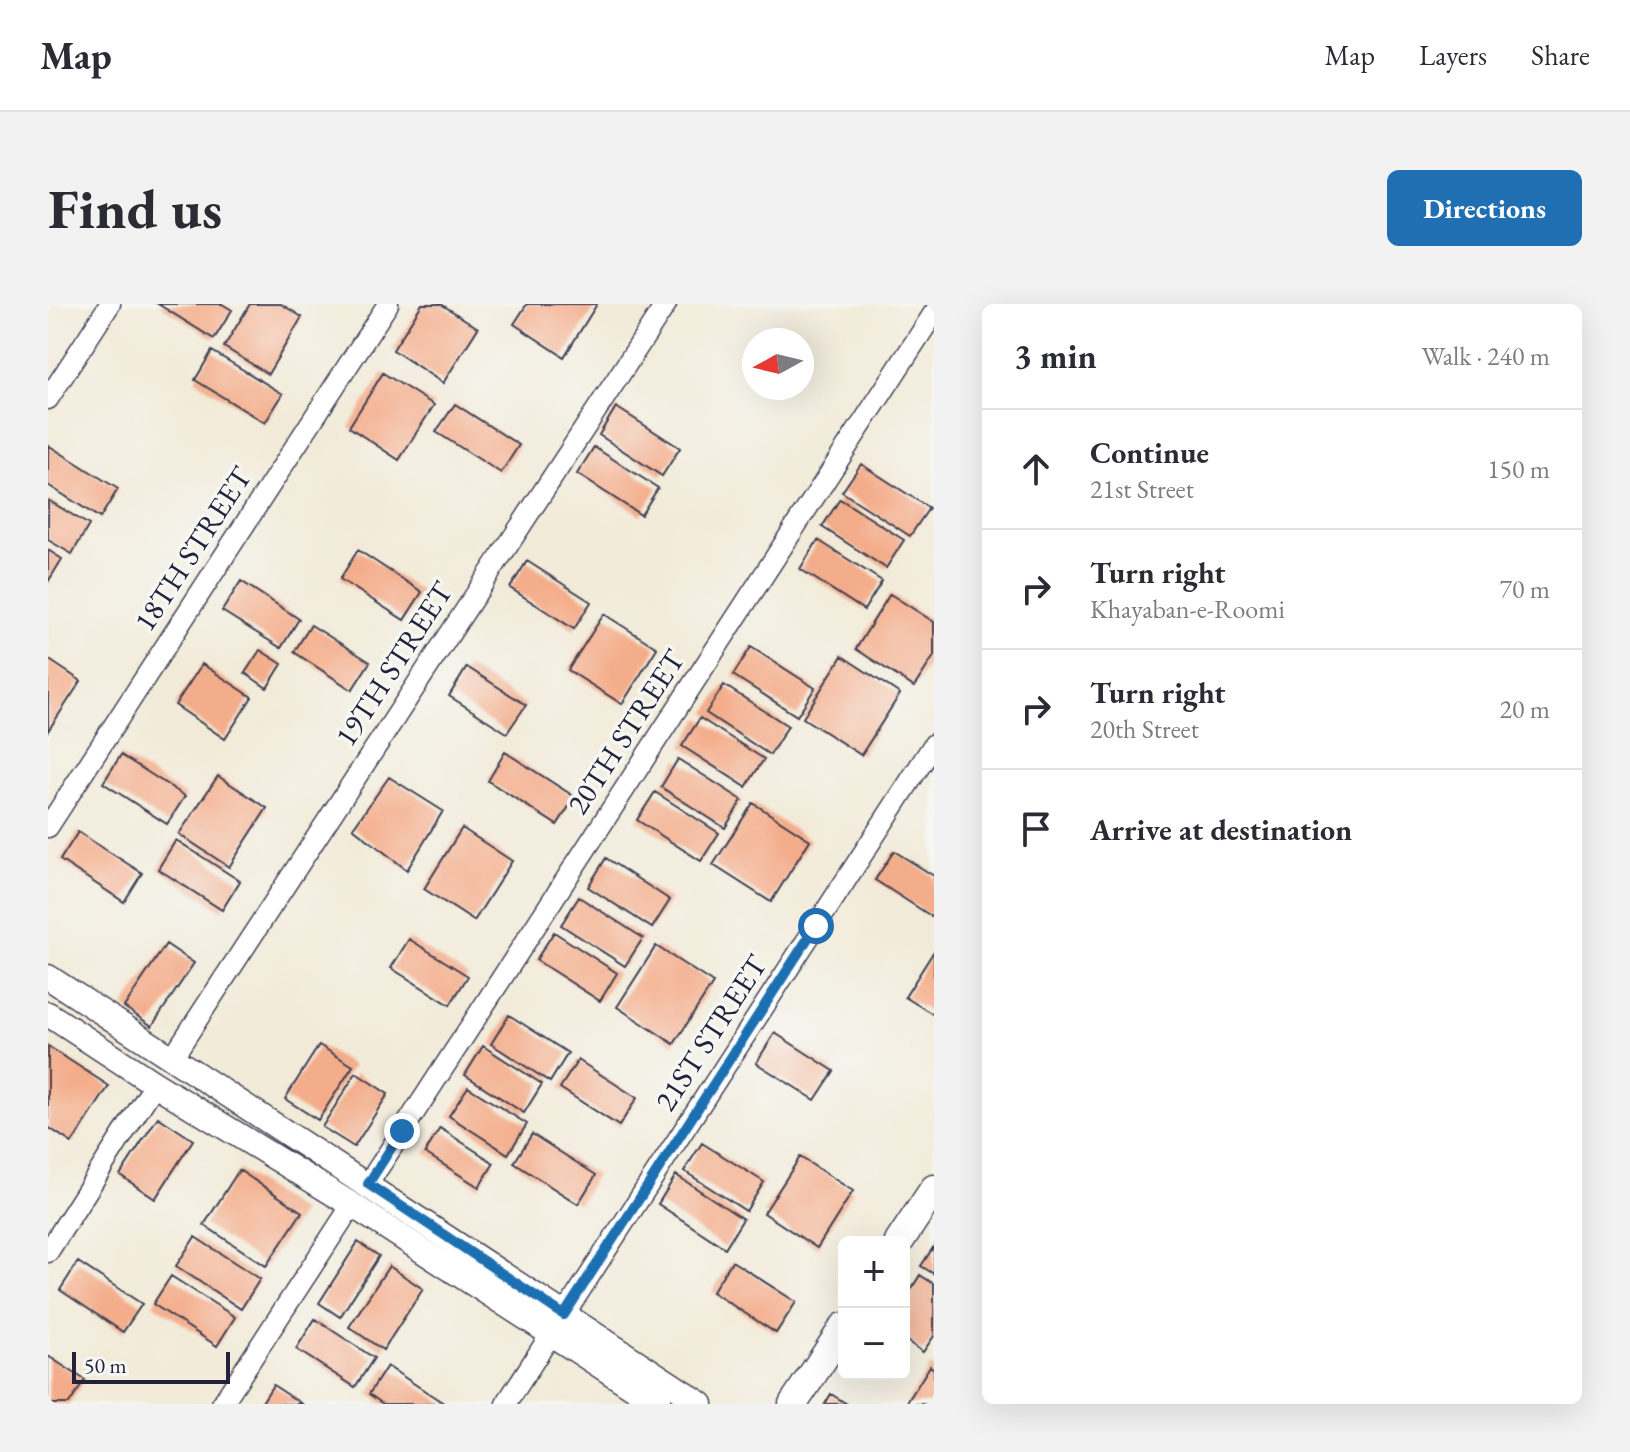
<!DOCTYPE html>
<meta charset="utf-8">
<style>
:root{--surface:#fff;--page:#f2f2f3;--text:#2b2b33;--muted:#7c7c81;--line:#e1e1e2;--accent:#1f6fb2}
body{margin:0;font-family:"EB Garamond",serif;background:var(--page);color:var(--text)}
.controls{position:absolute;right:24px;bottom:24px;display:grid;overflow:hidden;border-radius:12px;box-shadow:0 8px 32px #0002}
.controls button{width:72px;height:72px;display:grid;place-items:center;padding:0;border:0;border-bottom:2px solid var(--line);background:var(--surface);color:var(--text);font:40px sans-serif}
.compass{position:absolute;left:694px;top:24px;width:72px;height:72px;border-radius:50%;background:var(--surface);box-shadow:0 8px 32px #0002;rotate:262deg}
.scale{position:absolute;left:24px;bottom:20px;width:158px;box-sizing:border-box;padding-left:8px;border:4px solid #22223b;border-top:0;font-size:22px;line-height:28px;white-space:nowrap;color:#22223b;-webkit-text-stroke:6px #f6f6f2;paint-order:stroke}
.stop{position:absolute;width:24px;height:24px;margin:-18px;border:6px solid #1f6fb2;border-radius:50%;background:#fff}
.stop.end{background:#1f6fb2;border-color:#fff;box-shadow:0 2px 8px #0008}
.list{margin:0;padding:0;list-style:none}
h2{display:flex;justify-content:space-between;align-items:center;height:104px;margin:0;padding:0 32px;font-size:34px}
h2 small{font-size:26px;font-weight:400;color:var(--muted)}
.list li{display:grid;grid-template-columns:52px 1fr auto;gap:24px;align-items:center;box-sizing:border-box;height:120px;padding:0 32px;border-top:2px solid var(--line)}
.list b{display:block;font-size:30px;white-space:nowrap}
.list p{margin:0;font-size:26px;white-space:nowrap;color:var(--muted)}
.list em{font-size:26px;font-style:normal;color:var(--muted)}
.icon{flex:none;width:44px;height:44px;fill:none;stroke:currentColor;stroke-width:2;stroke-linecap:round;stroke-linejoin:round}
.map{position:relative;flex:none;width:886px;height:1100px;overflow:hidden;border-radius:12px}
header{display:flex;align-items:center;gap:48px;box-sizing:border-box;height:112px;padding:0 40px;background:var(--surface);border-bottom:2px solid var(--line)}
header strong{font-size:38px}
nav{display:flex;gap:44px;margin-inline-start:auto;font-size:28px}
.intro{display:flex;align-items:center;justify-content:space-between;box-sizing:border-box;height:192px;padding:0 48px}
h1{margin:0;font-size:56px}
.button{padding:20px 36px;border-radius:12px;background:var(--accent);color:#fff;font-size:28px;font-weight:700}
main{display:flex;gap:48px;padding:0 48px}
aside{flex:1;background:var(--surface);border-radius:12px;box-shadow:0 8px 32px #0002}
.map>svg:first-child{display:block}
</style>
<header>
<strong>Map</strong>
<nav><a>Map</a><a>Layers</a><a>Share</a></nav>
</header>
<div class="intro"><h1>Find us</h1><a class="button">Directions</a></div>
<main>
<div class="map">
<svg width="886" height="1100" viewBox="0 0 886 1100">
<rect width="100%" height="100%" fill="#f6f6f2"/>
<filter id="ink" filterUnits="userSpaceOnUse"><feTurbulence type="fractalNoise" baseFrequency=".0125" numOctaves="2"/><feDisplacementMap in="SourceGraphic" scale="16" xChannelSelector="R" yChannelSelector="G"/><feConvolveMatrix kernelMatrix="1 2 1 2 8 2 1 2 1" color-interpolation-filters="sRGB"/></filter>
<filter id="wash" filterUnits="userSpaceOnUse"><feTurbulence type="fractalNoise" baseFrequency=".006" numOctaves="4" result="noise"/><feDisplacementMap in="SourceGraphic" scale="32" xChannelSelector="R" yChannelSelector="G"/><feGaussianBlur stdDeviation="1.8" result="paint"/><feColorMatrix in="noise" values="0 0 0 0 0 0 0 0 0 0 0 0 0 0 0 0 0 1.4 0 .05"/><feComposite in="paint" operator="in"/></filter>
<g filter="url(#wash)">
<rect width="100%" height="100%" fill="#f2ebd9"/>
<g id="blocks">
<path fill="#f4ad8b" d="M110,0H174L184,6L166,35Z
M202,0H233L254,13L220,70L176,43Z
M374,0H393L430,24L395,79L345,46Z
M479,0H549L516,53L466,20Z
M164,47L235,90L217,119L147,76Z
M335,69L386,101L351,156L301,123Z
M407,100L471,141L453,169L388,128Z
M568,103L632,144L614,172L551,131Z
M0,141L70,185L52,214L0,181Z
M546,143L610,184L593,211L529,170Z
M813,160L881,204L862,232L794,188Z
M792,195L856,236L838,264L774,223Z
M0,196L41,221L24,250L0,236Z
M770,236L834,277L816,306L752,265Z
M0,246L14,255L0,278Z
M310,246L374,288L356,316L292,275Z
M479,257L543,298L526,325L462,284Z
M193,277L251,315L233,344L174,307Z
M842,290L886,318V352L866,383L808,345Z
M556,310L609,344L574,400L520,366Z
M263,321L322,358L304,386L246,348Z
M703,343L767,384L749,412L685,371Z
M212,346L234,360L219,384L197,369Z
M794,352L852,390L813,451L755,414Z
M0,355L33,377L0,427Z
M154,360L204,393L177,435L127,401Z
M419,363L478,401L459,429L401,392Z
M676,381L740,422L722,451L658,409Z
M652,414L716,455L698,483L634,442Z
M457,448L527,493L509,521L440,477Z
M73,451L137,492L119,520L55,479Z
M630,455L694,496L677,524L613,483Z
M170,472L219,504L181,563L131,530Z
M341,473L395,507L359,566L305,524Z
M607,488L671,529L653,557L589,516Z
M705,499L762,536L723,598L665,561Z
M414,524L464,557L426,617L376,585Z
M30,528L94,569L76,598L12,556Z
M128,536L192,577L174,606L110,565Z
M846,547L886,572V614L827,576Z
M558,554L622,596L604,624L540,583Z
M531,593L595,634L577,662L513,621Z
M506,628L569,669L552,697L488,656Z
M361,635L420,672L402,701L343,664Z
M118,640L146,659L104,722L76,703Z
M608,642L665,679L626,740L569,703Z
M886,647V711L857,693Z
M461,711L520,749L502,778L443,740Z
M727,729L786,767L767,796L708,759Z
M271,741L305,762L270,816L237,795Z
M0,742L61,782L24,839L0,823Z
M435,742L494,780L476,809L417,771Z
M530,756L589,794L571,822L512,784Z
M308,769L340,790L306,843L274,823Z
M420,783L479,820L460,850L401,812Z
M110,813L145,836L107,895L72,871Z
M392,824L446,859L431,883L377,849Z
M484,830L548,871L530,900L466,859Z
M654,839L716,878L698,907L636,867Z
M752,853L805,887L769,944L716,909Z
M191,866L254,908L218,962L156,921Z
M628,871L695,915L677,944L610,900Z
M147,933L212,975L193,1005L128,962Z
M310,938L331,952L292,1013L271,999Z
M886,942V970L873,962Z
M684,957L748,998L728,1029L664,988Z
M30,958L94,1000L75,1028L12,986Z
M341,962L375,985L335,1046L301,1023Z
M872,971L886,980V1032L875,1048L856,1035V997Z
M123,972L187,1013L169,1042L105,1000Z
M267,1015L326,1054L307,1083L248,1045Z
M0,1052L37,1076L21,1100H0Z
M339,1062L397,1100H335L321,1090Z
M882,1062L886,1065V1100H858Z
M225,1081L254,1100H213Z
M783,1090L799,1100H777Z"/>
</g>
</g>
<g filter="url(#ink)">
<use href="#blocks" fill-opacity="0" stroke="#414053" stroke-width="2"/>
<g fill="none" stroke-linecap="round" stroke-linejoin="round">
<g stroke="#414053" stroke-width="23">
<path id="minor" d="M0,95L62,0
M0,523L340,0
M124,754L618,0
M320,880L886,9
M0,948L107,780
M516,1011L886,440
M174,1100L304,901
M458,1100L503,1030"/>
</g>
<g stroke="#414053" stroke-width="27">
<path id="tertiary" d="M0,673L653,1100
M0,710L107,780L304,901L611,1100"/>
</g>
<g stroke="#414053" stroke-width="31">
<path id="secondary" d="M851,938L886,885
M745,1100L796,1023"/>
</g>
<use href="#minor" stroke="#fff" stroke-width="20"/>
<use href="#tertiary" stroke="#fff" stroke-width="24"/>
<use href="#secondary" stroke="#fff" stroke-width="28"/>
</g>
</g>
<g fill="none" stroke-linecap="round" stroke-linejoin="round" filter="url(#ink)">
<path stroke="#1f6fb2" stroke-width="10" d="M354,827L320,880L516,1011L768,622"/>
</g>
<g text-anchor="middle" stroke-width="7" stroke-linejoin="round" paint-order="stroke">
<g font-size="30" fill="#22223b" stroke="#f6f6f2">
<text transform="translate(145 245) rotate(-57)" y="10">18TH STREET</text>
<text transform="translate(346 360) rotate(-57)" y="10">19TH STREET</text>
<text transform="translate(578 428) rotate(-57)" y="10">20TH STREET</text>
<text transform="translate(663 729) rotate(-57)" y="10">21ST STREET</text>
</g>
</g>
</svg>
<div class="controls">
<button>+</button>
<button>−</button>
</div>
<svg class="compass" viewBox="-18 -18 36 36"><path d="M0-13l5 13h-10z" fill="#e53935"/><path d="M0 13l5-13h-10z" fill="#7c7c81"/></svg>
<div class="scale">50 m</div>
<div class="stop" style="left:768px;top:622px"></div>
<div class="stop end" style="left:354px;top:827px"></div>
</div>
<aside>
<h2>3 min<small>Walk · 240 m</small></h2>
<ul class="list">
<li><svg class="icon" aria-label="ahead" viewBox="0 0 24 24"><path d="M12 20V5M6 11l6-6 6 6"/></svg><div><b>Continue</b><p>21st Street</p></div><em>150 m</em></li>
<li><svg class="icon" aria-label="right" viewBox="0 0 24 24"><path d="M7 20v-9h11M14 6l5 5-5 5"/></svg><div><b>Turn right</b><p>Khayaban-e-Roomi</p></div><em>70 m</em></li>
<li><svg class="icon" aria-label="right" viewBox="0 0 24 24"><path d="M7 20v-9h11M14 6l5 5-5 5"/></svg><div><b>Turn right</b><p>20th Street</p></div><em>20 m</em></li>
<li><svg class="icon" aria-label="arrive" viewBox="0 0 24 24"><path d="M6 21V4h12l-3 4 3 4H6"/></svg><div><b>Arrive at destination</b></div></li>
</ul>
</aside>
</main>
